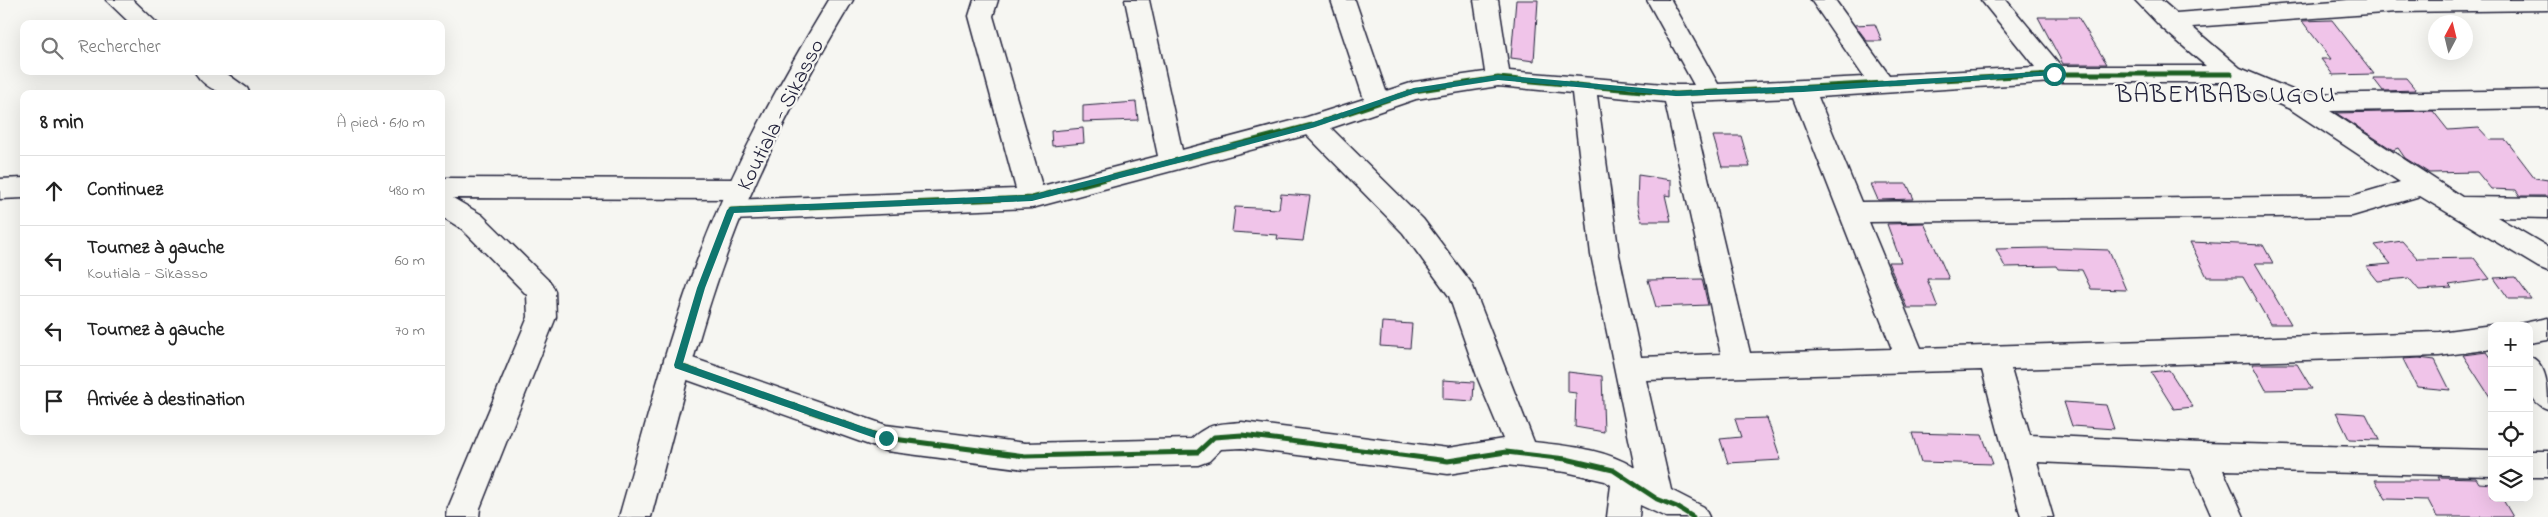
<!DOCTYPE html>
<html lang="fr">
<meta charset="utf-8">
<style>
:root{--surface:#fff;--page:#f6f6f6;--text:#222;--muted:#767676;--line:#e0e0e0}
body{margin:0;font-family:"Indie Flower",sans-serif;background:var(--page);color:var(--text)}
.controls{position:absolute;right:15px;bottom:15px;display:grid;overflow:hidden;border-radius:10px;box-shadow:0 5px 20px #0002}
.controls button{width:45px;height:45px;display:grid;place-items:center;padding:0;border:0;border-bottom:1px solid var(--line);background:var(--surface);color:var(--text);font:25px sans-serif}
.compass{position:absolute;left:2428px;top:15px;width:45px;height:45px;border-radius:50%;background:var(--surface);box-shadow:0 5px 20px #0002;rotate:7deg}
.stop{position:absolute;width:15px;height:15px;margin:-11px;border:4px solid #0f766e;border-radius:50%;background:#fff}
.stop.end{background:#0f766e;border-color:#fff;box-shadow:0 1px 5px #0008}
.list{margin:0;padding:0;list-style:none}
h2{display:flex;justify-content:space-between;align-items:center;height:65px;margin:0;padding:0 20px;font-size:21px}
h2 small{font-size:16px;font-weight:400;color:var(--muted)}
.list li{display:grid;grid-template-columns:32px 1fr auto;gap:15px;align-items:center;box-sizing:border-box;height:70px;padding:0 20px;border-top:1px solid var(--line)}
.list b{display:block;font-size:19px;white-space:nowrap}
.list p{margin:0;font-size:16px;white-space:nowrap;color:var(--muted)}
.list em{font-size:16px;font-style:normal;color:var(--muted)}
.icon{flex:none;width:28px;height:28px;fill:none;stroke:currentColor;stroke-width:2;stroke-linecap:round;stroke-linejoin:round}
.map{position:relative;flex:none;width:2548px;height:517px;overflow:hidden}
.search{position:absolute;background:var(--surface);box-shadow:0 5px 20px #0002;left:20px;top:20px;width:425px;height:55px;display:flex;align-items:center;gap:12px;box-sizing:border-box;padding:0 18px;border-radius:10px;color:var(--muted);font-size:19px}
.panel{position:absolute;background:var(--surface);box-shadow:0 5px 20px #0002;left:20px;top:90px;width:425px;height:345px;border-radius:10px}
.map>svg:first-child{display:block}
</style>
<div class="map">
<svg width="2548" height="517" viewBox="0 0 2548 517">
<rect width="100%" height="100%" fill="#f6f6f2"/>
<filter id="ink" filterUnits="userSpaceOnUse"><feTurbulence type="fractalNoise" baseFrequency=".02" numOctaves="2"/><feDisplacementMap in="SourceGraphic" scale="10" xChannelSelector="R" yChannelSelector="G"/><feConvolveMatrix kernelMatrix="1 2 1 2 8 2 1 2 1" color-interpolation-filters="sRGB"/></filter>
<g filter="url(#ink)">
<path fill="#f0c4e9" stroke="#22223b" d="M1516,0H1538L1534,61L1511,58Z
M2038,17H2078L2107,64H2063Z
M2332,20L2374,74L2333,75L2321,59H2331L2302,21Z
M1875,24L1882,41H1867L1855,25Z
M2373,78H2406L2416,90L2383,91Z
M1136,102L1138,120L1083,122V106Z
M2433,111L2448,130L2479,128L2490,140H2506L2535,178L2548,180V196H2520L2516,190L2491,189L2477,172L2429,173L2405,158L2398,148L2393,150L2336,113Z
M1083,128L1084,143L1052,146L1051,131Z
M1713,136H1741L1750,167H1722Z
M1638,175L1671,180V196L1665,195L1671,221H1641L1637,204Z
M1871,184H1907L1914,199L1878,200Z
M1281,194L1310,196L1303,241L1277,239L1278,235L1232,232L1235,207L1279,209Z
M1924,223L1949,279H1927L1938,308H1907L1888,262H1901L1887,224Z
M2402,241L2418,259L2474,258L2490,279L2449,285L2452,288L2419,290L2409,278L2378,281L2366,266L2391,264L2375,245Z
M2190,242L2263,245L2273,263H2255L2291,324H2270L2243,277H2207Z
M2044,248L2109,250L2126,290L2091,289L2082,270L2058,269L2056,266L2005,267L1996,249Z
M2515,277L2531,299H2509L2494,278Z
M1702,279L1708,305L1656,307L1648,280Z
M1382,322L1412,324L1410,348L1380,346Z
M2487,352L2492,359V400L2463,355Z
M2419,358L2435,360L2450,390L2417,387L2403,359Z
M2252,364H2297L2312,389L2266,390Z
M2169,370L2193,407L2174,409L2151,372Z
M1568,372L1602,376L1604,432L1575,427L1576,393L1568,392Z
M1443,380L1474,382L1473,401L1443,399Z
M2064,402L2106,405L2114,429L2072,426Z
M2336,412L2366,414L2379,440L2349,439Z
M1767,418L1781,460L1728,463L1720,439L1741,437L1735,419Z
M1912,433L1982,435L1993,464L1921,462Z
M2438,477L2476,478L2479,483L2492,484V498H2502L2513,517H2437L2428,500L2386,499L2375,480H2440Z"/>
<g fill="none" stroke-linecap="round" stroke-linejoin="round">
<g stroke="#22223b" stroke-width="3">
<path id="minor" d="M106,0H133L158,24H131Z
M974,0H998L993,16L1042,186L1158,156L1125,0H1149L1182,150L1307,117L1364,99L1331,0H1355L1386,91L1414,82L1485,72L1474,0H1498L1509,71L1676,85H1694L1647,0H1671L1718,84L1864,77L1811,0H1835L1889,75L2035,67L1981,0H2006L2061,66H2206L2161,27L2135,0H2161L2176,13L2348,0H2548V10L2397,12L2192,27L2240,68L2302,94L2548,90V108L2330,111L2462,197L2548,198V218L2497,217L2548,247V271L2538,267L2420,196L2352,216L1869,222L1921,348L2439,332L2492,325L2493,326L2492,349L2439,356L2011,369L2030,435L2201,443L2492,450V476L2223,470L2244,517H2212L2191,469L2037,462L2053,517H2021L1982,370L1646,380L1671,490L1704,507L1709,517H1666L1640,505L1639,517H1607L1611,485L1605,481L1566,472L1506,465L1448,474L1242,448L1221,449L1209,461L1198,465L1025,469L886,451L668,373L663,365L668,357L678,353L886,425L1025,443L1191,439C1209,423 1219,424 1242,422L1448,448L1503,439L1478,379L1449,296L1403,233L1307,135L1032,208L731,220L722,217L718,210L722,203L731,200L1016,189L969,16ZM2054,82H2228L2290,109L2400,182L2352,196L1861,202L1818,97ZM1498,86L1572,93L1591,255L1635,468C1606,449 1568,446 1534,442L1472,284L1423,219L1331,128L1416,99ZM1597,95L1665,102L1721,354L1641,357L1619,255ZM1794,98L1892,349L1750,353L1690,102Z
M194,71H223L247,88L250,94C227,94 208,94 194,71Z
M24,178V198L0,199V179Z
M441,178L740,179L749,182L753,189L749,196L740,199L453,198L482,215L551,283L555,291L556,317L480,508L479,517H447L448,508L528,317L527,295L462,229L441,216Z
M2548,318V340L2529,343V326H2518L2519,324Z
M2529,356C2548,364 2548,388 2548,409C2524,401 2529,378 2529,356Z
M2529,451H2548V477H2529Z"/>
</g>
<g stroke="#22223b" stroke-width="3">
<path id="major" d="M829,0H853C805,80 760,163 728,251C696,338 675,428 651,517H619C645,428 667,339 700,253C734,164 780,81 829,0Z"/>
</g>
<use href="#minor" fill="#f6f6f2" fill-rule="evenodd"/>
<use href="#major" fill="#f6f6f2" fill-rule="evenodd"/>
<g stroke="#f6f6f2" stroke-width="8">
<path id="cycleway" d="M731,210L1032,198L1312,125L1414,91L1498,78L1676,94L2054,74H2231
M678,365L886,438L1025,456L1198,452L1214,437L1242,435L1448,461L1506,452L1566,459L1613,470L1657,499L1677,507L1693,517"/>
</g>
<use href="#cycleway" stroke="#1b5e20" stroke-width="5"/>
</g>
</g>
<path fill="#0f766e" d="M2054,71L2056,72V75L1803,92L1676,96L1498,80L1415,93L1312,128L1032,201L734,213L705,288L683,363L889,436L890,438L886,442L675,368L674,365L697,288L727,210L731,207L1032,195L1311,123L1414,88L1498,75L1676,91L1803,86Z"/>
<g text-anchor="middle" stroke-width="4.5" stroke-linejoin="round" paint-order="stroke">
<g font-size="22" fill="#22223b" stroke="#f6f6f2">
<text transform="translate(779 114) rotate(-63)" y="8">Koutiala - Sikasso</text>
</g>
<g font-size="25" letter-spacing="1" fill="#22223b" stroke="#f6f6f2">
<text x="2226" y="102">BABEMBABOUGOU</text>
</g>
</g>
</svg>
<div class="controls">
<button>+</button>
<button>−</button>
<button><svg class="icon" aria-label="locate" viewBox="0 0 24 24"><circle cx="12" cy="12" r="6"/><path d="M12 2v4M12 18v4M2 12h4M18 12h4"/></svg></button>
<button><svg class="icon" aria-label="layers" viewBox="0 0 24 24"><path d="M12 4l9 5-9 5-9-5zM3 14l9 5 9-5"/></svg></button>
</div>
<svg class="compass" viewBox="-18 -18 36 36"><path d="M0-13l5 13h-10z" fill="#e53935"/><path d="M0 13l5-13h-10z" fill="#767676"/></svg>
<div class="stop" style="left:2054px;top:74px"></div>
<div class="stop end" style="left:886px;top:438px"></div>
<div class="search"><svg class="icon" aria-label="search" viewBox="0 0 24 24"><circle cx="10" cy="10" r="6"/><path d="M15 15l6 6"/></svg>Rechercher</div>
<section class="panel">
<h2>8 min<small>À pied · 610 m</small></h2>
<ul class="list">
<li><svg class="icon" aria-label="ahead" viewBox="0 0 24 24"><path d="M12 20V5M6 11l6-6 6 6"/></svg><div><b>Continuez</b></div><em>480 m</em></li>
<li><svg class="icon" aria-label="left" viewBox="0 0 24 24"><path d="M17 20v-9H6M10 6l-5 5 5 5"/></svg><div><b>Tournez à gauche</b><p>Koutiala - Sikasso</p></div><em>60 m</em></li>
<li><svg class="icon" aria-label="left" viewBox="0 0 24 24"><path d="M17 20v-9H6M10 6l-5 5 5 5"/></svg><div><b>Tournez à gauche</b></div><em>70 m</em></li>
<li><svg class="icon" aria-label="arrive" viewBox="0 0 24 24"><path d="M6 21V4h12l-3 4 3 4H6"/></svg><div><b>Arrivée à destination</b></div></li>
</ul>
</section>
</div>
